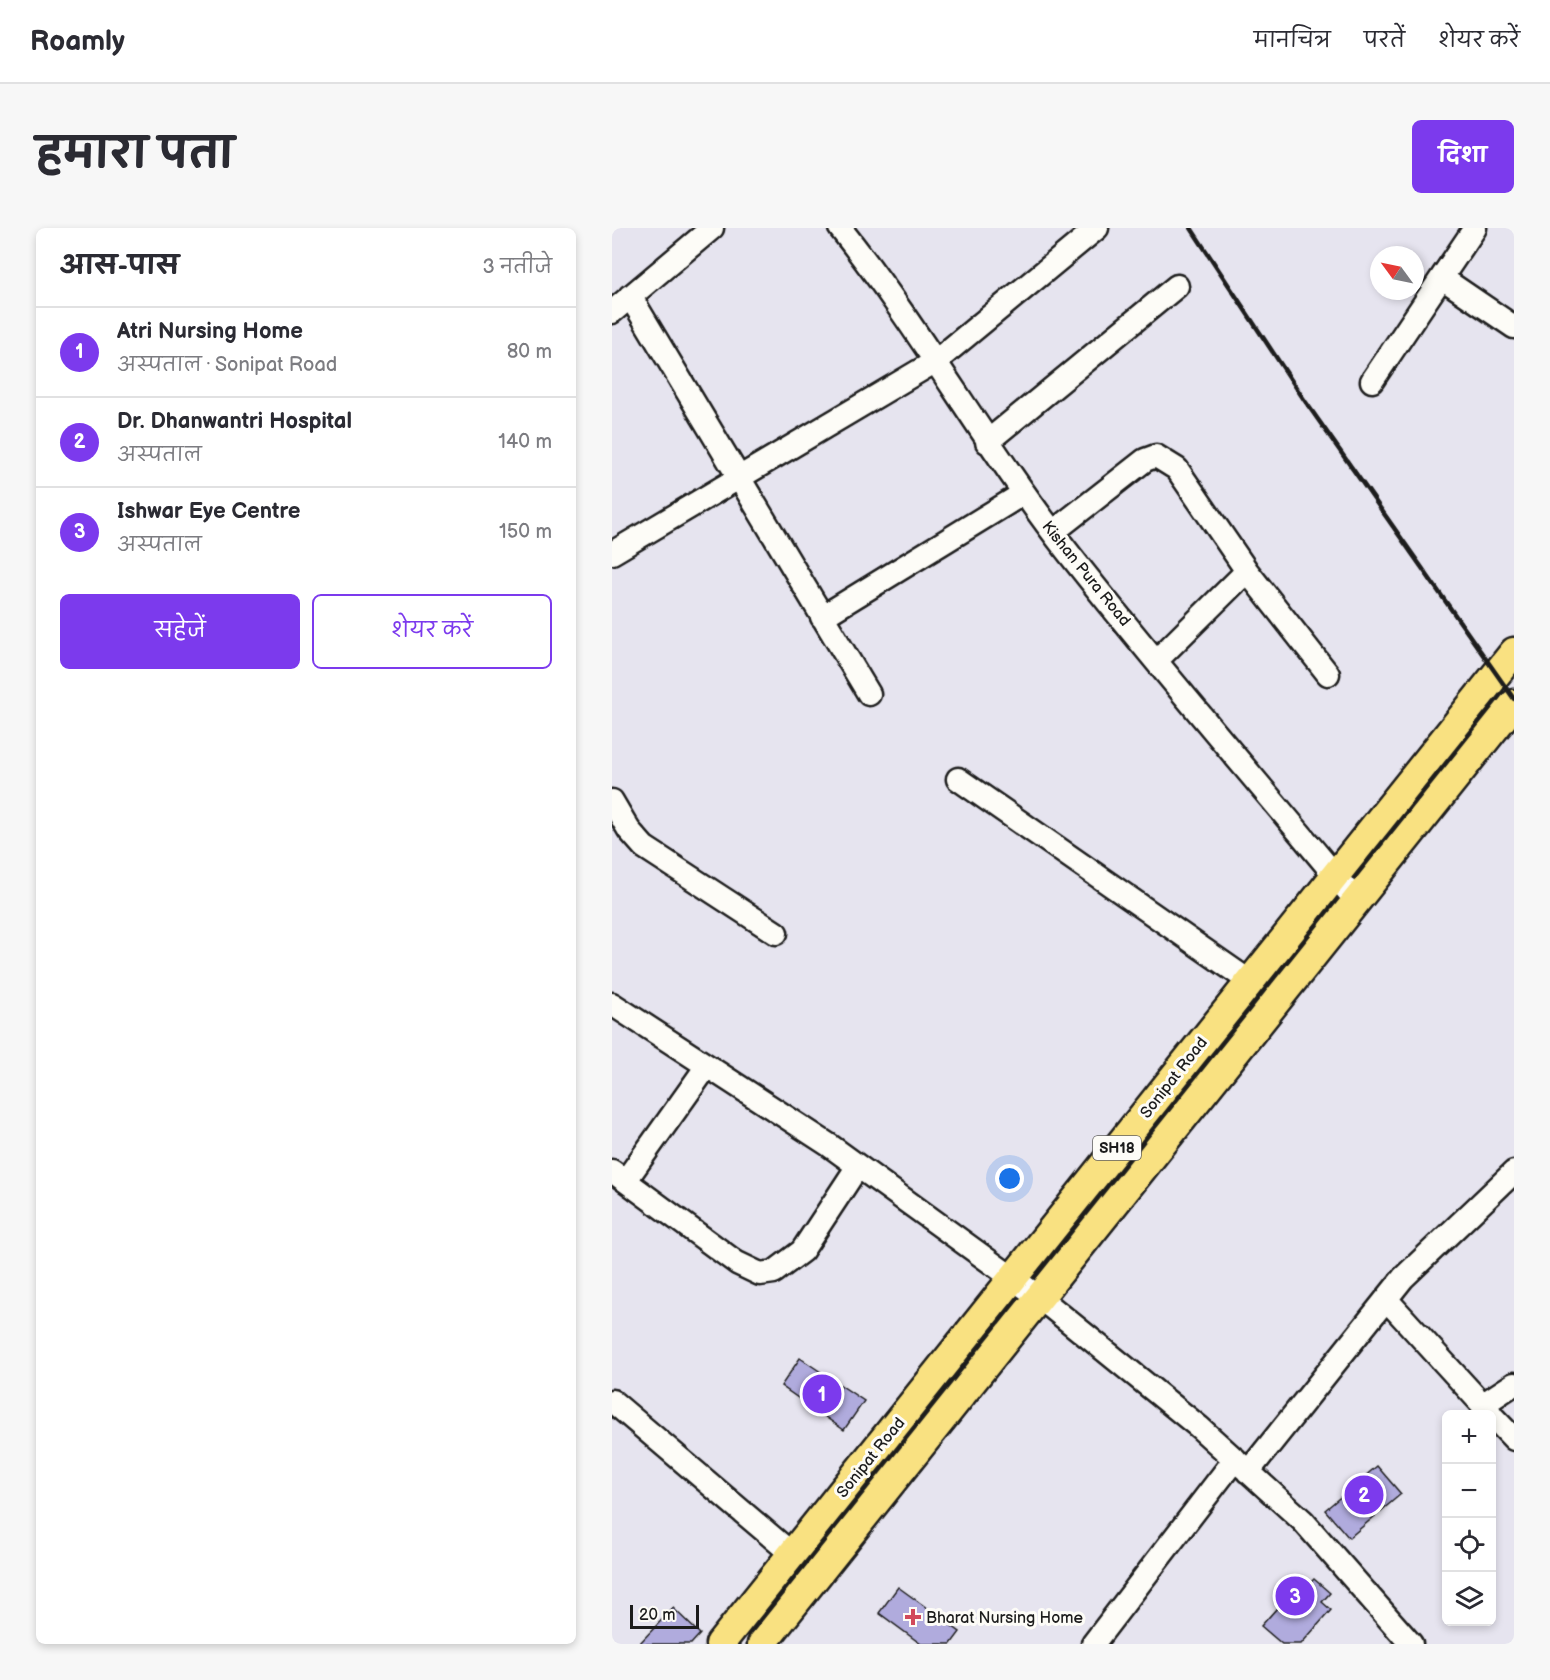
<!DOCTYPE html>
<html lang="hi">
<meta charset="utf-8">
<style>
:root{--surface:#fff;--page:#f7f7f7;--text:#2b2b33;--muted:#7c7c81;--line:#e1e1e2;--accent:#7c3aed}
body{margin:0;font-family:"Balsamiq Sans","Playpen Sans Deva",sans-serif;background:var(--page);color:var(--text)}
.controls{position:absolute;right:18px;bottom:18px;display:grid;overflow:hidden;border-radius:9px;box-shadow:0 3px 9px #0003}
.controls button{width:54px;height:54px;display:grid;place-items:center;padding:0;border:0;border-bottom:2px solid var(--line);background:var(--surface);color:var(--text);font:30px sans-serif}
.compass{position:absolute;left:758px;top:18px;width:54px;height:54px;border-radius:50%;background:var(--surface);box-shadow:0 3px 9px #0003;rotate:303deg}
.scale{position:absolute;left:18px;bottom:15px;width:69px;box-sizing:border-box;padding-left:6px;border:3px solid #1c1c1c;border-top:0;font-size:16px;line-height:21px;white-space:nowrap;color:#1c1c1c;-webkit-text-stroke:4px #fdfcf7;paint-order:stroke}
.you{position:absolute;left:398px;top:951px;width:21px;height:21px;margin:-15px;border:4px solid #fff;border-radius:50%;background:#1a73e8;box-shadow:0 0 0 9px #1a73e833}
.badge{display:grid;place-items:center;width:39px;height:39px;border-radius:50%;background:var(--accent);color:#fff;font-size:20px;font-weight:700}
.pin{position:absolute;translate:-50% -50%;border:3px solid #fff;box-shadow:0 2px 6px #0006}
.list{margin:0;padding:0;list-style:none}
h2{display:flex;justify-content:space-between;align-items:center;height:78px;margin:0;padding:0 24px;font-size:26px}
h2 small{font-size:20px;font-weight:400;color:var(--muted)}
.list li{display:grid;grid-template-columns:39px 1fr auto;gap:18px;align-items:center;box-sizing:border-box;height:90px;padding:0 24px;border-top:2px solid var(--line)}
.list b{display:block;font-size:22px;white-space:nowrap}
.list p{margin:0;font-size:20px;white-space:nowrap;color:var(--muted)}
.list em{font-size:20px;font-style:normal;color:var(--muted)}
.actions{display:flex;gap:12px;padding:18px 24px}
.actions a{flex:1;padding:14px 0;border:2px solid var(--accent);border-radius:9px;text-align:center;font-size:21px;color:var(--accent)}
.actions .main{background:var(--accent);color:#fff}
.icon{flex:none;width:33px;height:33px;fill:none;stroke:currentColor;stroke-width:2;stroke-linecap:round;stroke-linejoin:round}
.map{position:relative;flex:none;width:902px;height:1416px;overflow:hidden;border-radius:9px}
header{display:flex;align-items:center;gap:36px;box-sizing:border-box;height:84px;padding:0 30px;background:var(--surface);border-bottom:2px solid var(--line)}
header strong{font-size:28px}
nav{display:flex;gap:33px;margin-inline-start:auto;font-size:21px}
.intro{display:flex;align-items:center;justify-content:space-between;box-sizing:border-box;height:144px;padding:0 36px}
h1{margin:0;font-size:42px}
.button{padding:15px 27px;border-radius:9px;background:var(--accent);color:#fff;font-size:21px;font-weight:700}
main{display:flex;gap:36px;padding:0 36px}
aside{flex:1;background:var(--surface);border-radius:9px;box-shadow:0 3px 9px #0003}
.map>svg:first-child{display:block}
</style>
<header>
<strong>Roamly</strong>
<nav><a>मानचित्र</a><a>परतें</a><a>शेयर करें</a></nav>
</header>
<div class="intro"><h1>हमारा पता</h1><a class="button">दिशा</a></div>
<main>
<aside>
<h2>आस-पास<small>3 नतीजे</small></h2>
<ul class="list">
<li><span class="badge">1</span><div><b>Atri Nursing Home</b><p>अस्पताल · Sonipat Road</p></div><em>80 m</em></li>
<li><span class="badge">2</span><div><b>Dr. Dhanwantri Hospital</b><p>अस्पताल</p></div><em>140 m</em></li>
<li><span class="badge">3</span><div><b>Ishwar Eye Centre</b><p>अस्पताल</p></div><em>150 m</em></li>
</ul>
<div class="actions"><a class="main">सहेजें</a><a>शेयर करें</a></div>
</aside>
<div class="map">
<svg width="902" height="1416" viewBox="0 0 902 1416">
<rect width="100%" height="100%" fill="#e6e4ef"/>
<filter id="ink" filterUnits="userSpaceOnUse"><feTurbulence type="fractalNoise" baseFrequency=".0167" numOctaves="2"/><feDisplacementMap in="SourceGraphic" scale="12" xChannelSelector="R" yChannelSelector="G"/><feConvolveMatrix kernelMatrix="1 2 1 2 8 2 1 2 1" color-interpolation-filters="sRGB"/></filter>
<g filter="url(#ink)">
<path fill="#b0abdd" stroke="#1c1c1c" stroke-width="1.5" d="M188,1130L252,1173L232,1202L169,1158Z
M765,1238L789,1266L737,1310L713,1282Z
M702,1351L718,1365L710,1374L719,1382L689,1416H670L649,1398L689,1353L695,1358Z
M286,1359L348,1404L339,1416H309L267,1385Z
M61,1380L88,1406L79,1416H27Z"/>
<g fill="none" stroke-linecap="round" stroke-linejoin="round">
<g stroke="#1c1c1c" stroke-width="27">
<path id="minor" d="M228,0C310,103 374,219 455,323C548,442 648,556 744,673
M830,50L902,99
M18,68L257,466
M0,84L100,0
M760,153L863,0
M375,214L565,58
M441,304L533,232L544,228L565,241L635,343L716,446
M0,325L324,133L485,0
M210,389L412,265
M545,432L635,343
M346,551L637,753
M0,573L17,602L32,619L164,705
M0,776L217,917L428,1070L587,1199L691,1293L799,1416
M0,943L125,1035L148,1046L162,1044L190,1023L246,938
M14,952L95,838
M774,1071L879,1186
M0,1173L180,1326
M870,1177L902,1156
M879,1187L902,1211
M636,1244L791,1050L902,944
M481,1416L623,1231"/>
</g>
<g stroke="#1c1c1c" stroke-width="33">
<path id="major" d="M108,1416L902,424
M150,1416L902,476"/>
</g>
<use href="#minor" stroke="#fdfcf7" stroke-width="22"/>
<use href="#major" stroke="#f9e181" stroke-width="28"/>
<path stroke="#1c1c1c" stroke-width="4.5" d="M579,0L693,173L902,471"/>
</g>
</g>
<path fill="#d1495b" stroke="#fdfcf7" stroke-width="2" d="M298 1380h6v6h6v6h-6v6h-6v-6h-6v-6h6z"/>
<g text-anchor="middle" stroke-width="6" stroke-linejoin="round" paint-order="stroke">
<rect fill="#fdfcf7" stroke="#605f5e" stroke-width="1.5" x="481" y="908" width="48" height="24" rx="4.5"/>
<g font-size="15" font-weight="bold" fill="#1c1c1c">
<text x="505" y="925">SH18</text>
</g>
<g font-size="16" fill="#1c1c1c" stroke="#fdfcf7">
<text transform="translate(475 345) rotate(51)" y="6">Kishan Pura Road</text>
<text transform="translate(561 849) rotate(-52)" y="6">Sonipat Road</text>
<text transform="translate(258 1229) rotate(-51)" y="6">Sonipat Road</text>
</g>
<g font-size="16" fill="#1c1c1c" stroke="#fdfcf7" text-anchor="start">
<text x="314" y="1395">Bharat Nursing Home</text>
</g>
</g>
</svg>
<div class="controls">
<button>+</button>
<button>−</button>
<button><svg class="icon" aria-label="locate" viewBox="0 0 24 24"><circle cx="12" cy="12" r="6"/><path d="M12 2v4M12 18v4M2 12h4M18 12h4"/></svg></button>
<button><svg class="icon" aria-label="layers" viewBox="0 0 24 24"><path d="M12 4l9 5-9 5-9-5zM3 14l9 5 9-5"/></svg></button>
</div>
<svg class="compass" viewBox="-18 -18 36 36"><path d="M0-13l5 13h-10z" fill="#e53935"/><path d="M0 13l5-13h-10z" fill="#7c7c81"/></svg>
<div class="scale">20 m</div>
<div class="you"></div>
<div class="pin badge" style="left:210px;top:1166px">1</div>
<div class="pin badge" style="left:752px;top:1267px">2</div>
<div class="pin badge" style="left:683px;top:1368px">3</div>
</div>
</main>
